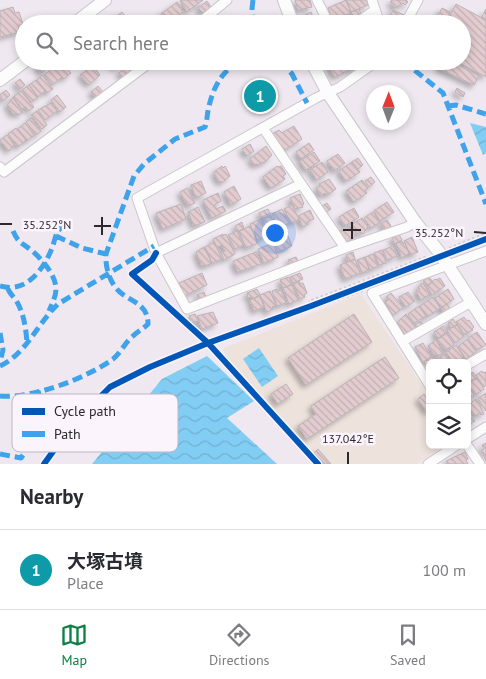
<!DOCTYPE html>
<meta charset="utf-8">
<style>
:root{--surface:#fff;--page:#f2f2f3;--text:#2b2b33;--muted:#7c7c81;--line:#e1e1e2;--accent:#0b8043}
body{margin:0;font-family:"PT Sans","Noto Sans JP",sans-serif;background:var(--page);color:var(--text)}
.controls{position:absolute;right:15px;bottom:15px;display:grid;overflow:hidden;border-radius:8px;box-shadow:0 2px 8px #0003}
.controls button{width:45px;height:45px;display:grid;place-items:center;padding:0;border:0;border-bottom:1px solid var(--line);background:var(--surface);color:var(--text);font:25px sans-serif}
.compass{position:absolute;left:366px;top:85px;width:45px;height:45px;border-radius:50%;background:var(--surface);box-shadow:0 2px 8px #0003;rotate:1deg}
.you{position:absolute;left:274px;top:232px;width:18px;height:18px;margin:-12px;border:4px solid #fff;border-radius:50%;background:#1a73e8;box-shadow:0 0 0 8px #1a73e833}
.badge{display:grid;place-items:center;width:32px;height:32px;border-radius:50%;background:var(--accent);color:#fff;font-size:16px;font-weight:700}
.pin{position:absolute;translate:-50% -50%;border:2px solid #fff;box-shadow:0 1px 5px #0006}
.list{margin:0;padding:0;list-style:none}
h2{display:flex;justify-content:space-between;align-items:center;height:65px;margin:0;padding:0 20px;font-size:21px}
h2 small{font-size:16px;font-weight:400;color:var(--muted)}
.list li{display:grid;grid-template-columns:32px 1fr auto;gap:15px;align-items:center;box-sizing:border-box;height:80px;padding:0 20px;border-top:1px solid var(--line)}
.list b{display:block;font-size:19px;white-space:nowrap}
.list p{margin:0;font-size:16px;white-space:nowrap;color:var(--muted)}
.list em{font-size:16px;font-style:normal;color:var(--muted)}
.icon{flex:none;width:28px;height:28px;fill:none;stroke:currentColor;stroke-width:2;stroke-linecap:round;stroke-linejoin:round}
.map{position:relative;flex:none;width:486px;height:464px;overflow:hidden}
.search{position:absolute;background:var(--surface);box-shadow:0 2px 8px #0003;left:15px;right:15px;top:15px;height:55px;display:flex;align-items:center;gap:12px;box-sizing:border-box;padding:0 18px;border-radius:28px;color:var(--muted);font-size:19px}
.sheet{height:145px;background:var(--surface)}
nav{display:flex;justify-content:space-around;align-items:center;box-sizing:border-box;height:70px;border-top:1px solid var(--line);background:var(--surface);font-size:14px;color:var(--muted)}
nav a{display:grid;justify-items:center;gap:2px}
nav .on{color:var(--accent)}
.map>svg:first-child{display:block}
</style>
<div class="map">
<svg width="486" height="464" viewBox="0 0 486 464">
<defs>
<pattern id="water-waves" width="16" height="10" patternUnits="userSpaceOnUse" patternTransform="scale(1.25)"><rect width="16" height="10" fill="#82cdf4"/><path d="M0 5q4-4 8 0t8 0" fill="none" stroke="#71b0d2"/></pattern>
<pattern id="building-back-hatch" width="6" height="6" patternUnits="userSpaceOnUse" patternTransform="scale(1.25)"><rect width="6" height="6" fill="#e3ccd0"/><path d="M-1 5l2 2M0 0l6 6M5-1l2 2" fill="none" stroke="#c3afb3"/></pattern>
<filter id="shadow"><feDropShadow dx="-3.5" dy="3.5" stdDeviation="2.5" flood-color="#0004"/></filter>
</defs>
<rect width="100%" height="100%" fill="#efe8f0"/>
<path fill="#eee2dc" d="M361,294L430,397V445H445L417,464H323L225,355L224,348Z"/>
<path fill="url(#water-waves)" d="M470,123L486,127V153L483,155Z
M259,348L278,376L262,387L243,359Z
M207,356L254,401L227,418L277,464H92L162,379Z"/>
<path fill="url(#building-back-hatch)" stroke="#bab3b7" filter="url(#shadow)" d="M180,0H203L187,12Z
M295,0H310L312,7L298,10Z
M346,0H366L368,5L351,12Z
M346,0L351,13L333,20L328,8Z
M392,0H406L408,2L405,5L403,3L395,8L390,2Z
M207,1L211,7L203,13L198,8Z
M177,2L183,12L168,24L161,14Z
M456,4L486,20V77L456,61H462V24H445Z
M13,7L15,13L19,12L23,24L18,26L20,32L0,37V11Z
M442,8L450,12L444,24L436,20Z
M359,9L361,14L353,17L351,12Z
M486,9V20L481,18Z
M393,10L404,15L400,24H391L388,21Z
M122,12L131,24H123L117,16Z
M311,12L316,24H304L301,17Z
M160,15L167,23L149,24Z
M189,16L193,21L189,24H182L181,22Z
M110,61H124L116,68Z
M336,61H348L350,67V69L335,77L328,66Z
M354,61L358,67L351,71L348,65Z
M442,61H451L479,76L474,85L438,68Z
M43,62L47,68L42,73L37,67Z
M130,64L134,69L123,78L119,73Z
M64,65L71,73L64,79L62,77L52,85L44,75L53,68L54,69L56,67L58,70Z
M93,66L100,75L89,85L80,75Z
M42,75L53,89L47,93L37,80Z
M20,79L25,85L20,89L15,83Z
M36,80L45,91L38,97L29,85Z
M29,85L38,97L31,102L22,90Z
M98,86L103,92L96,98L91,92Z
M457,88L465,93L463,97L455,92Z
M6,90L10,95L3,101L0,95Z
M21,91L34,107L29,111L26,107L22,109L13,97Z
M57,95L66,107L60,112L51,100Z
M13,98L23,112L19,115L17,113L14,115L7,105Z
M51,103L57,111L45,120L38,110Z
M37,111L47,125L42,129L31,115Z
M31,118L41,131L36,135L26,122Z
M25,123L34,135L27,141L18,129Z
M294,126L302,139L283,151L272,134L279,130L282,133Z
M16,128L26,140L18,147L8,134Z
M7,135L14,145L9,151L0,140Z
M309,143L314,150L301,159L296,152Z
M250,144L254,151L247,156L242,149Z
M266,146L272,155L264,163L263,162L258,165L257,164L254,165L250,159Z
M314,152L320,161L306,170L300,161Z
M338,154L345,163L334,171L327,161Z
M358,158L363,165L358,169L352,162Z
M322,162L328,172L317,180L310,170Z
M352,162L360,172L346,181L339,171Z
M222,166L223,168L225,166L230,176L222,183L221,181L219,182L214,172Z
M277,166L278,167L281,166L286,174L283,176L285,179L271,188L263,177Z
M371,177L375,182L369,187L365,181Z
M329,179L336,189L327,195L325,193L321,196L316,189L320,186L319,184Z
M362,180L368,188L365,190L367,193L354,202L346,191Z
M201,181L206,193L196,198L191,185Z
M234,186L241,199L231,205L224,192Z
M187,188L195,203L188,206L180,192Z
M218,193L221,201L214,205L216,209L223,206L226,211L212,218L203,200Z
M300,194L304,204L302,205L303,207L295,209L290,198Z
M387,202L394,212L380,221L374,211Z
M327,203L331,209L326,212L322,206Z
M181,204L186,219L163,229L156,213Z
M292,205L299,219L291,223L284,209Z
M198,207L205,222L194,226L188,212Z
M354,208L359,217L345,226L339,217Z
M268,209L271,215L262,219L259,213Z
M282,209L289,223L279,228L272,214Z
M310,210L314,219L307,222L308,224L303,227L298,216Z
M373,212L380,222L371,228L364,218Z
M271,216L277,231L270,234L263,219Z
M362,218L368,227L363,234L361,232L358,234L351,225Z
M260,219L268,235L257,240L250,224Z
M387,220L391,226L385,230L381,224Z
M242,222L244,229L238,232L235,226Z
M250,226L258,243L246,248L239,231Z
M349,226L350,229L352,227L357,235L347,242L340,232Z
M237,231L243,245L235,249L228,235Z
M223,234V236L226,234L235,254L224,260L221,253L225,251L222,245L217,247L213,239Z
M399,234L402,240L395,244L392,238Z
M288,236L292,246L278,252L274,242Z
M412,237L418,252L410,255L404,241Z
M402,241L403,244L405,243L409,253L402,258L396,243Z
M214,242L222,259L212,263L205,247Z
M273,243L278,257L264,263L258,249Z
M393,246L397,256L387,260L383,250Z
M204,247L212,263L205,266V265L202,266L196,252Z
M382,250L386,263L379,265L374,253Z
M256,252L261,264L238,272L233,261Z
M353,252L355,259L348,262L346,255Z
M373,254L378,266L370,270L365,257Z
M296,257L299,263L291,267L288,260Z
M365,257L369,270L362,273L357,260Z
M355,259L360,273L345,279L340,265Z
M202,273L207,285L184,296L179,283Z
M300,273L303,279L293,283L290,277Z
M289,277L292,284L283,288L280,280Z
M429,277L433,282L427,286L423,281Z
M440,278L445,286L432,295L427,286L435,279L436,280Z
M299,281L300,284L303,283L307,293L304,295L305,297L300,299L294,284Z
M423,283L430,294L421,300L416,291L420,289L418,287Z
M292,285L298,300L289,304L283,288Z
M257,289L260,295L252,299L251,297L248,298L247,293Z
M277,289L278,291L281,290L286,303L277,306L272,291Z
M448,289L454,299L441,308L435,298Z
M270,291L276,305L272,307L273,309L267,312L260,295Z
M204,292L207,299L200,302L197,295Z
M408,292L415,301L406,307L399,297Z
M391,293L403,308L393,315L385,303L388,300L386,297Z
M260,296L264,307L254,311L250,300Z
M433,297L440,308L427,317L420,306Z
M447,304L451,310L445,314L441,308Z
M419,306L426,316L414,323L408,314Z
M213,312L218,323L202,329L197,316Z
M195,314L198,321L191,323L189,316Z
M354,314L372,342L306,385L288,358Z
M406,314L418,332L406,336L397,323Z
M464,317L467,321L469,320L474,327L472,329L473,330L464,334L456,322Z
M453,319L457,325L451,328L448,323Z
M421,321L425,328L419,332L415,325Z
M457,325L464,336L455,343L447,330Z
M443,326L447,332L438,338L434,332Z
M477,332L486,345L476,350L468,338Z
M447,333L454,345L445,350L437,340Z
M467,339L476,352L466,359L458,347Z
M436,340L442,351V353L437,357L436,355H434L428,346Z
M423,343L431,357L423,362L415,347Z
M456,345L464,357L457,363H453L446,352Z
M445,354L451,363H440L437,359Z
M433,356L434,359L426,364L424,362Z
M385,357L399,378L307,439L298,426L316,414L311,406Z
M482,371L483,373L486,372V385L484,387L476,375Z
M473,372L477,378L471,382L467,376Z
M477,378L484,389L475,395L467,382Z
M286,384L293,394L278,404L271,394Z
M467,385L474,395L467,400Z
M486,393V411L478,398Z
M424,394L430,403V410L427,412L418,399Z
M476,399L484,414L481,415L480,413L475,416L468,405Z
M467,409L475,421L467,426Z
M486,443V461L481,450L484,449L482,445Z
M318,449L331,464H325L314,453Z
M465,452L468,459L466,460L468,464H448L446,461Z"/>
<g fill="none" stroke-linecap="round" stroke-linejoin="round">
<g stroke="#cbc6cc" stroke-width="11">
<path id="street" d="M317,0L329,24
M372,0L380,24
M198,24L227,0
M355,24L375,10
M405,24L418,0
M377,61L340,87L316,98L137,198L156,253L187,309L345,248L407,227L415,222
M263,128L345,248
M0,167L4,172L152,61
M156,253L301,184
M403,341L471,302
M467,365L486,354
M430,386L372,293L486,251
M467,439L486,427
M467,445L480,464
M428,464L457,445"/>
</g>
<g stroke="#cbc6cc" stroke-width="14">
<path id="secondary" d="M284,0L293,24
M74,24L105,0
M311,61L328,93L415,222L439,252L486,324
M0,80L25,61"/>
</g>
<path stroke="#cccbcd" stroke-width="2" stroke-dasharray="2.5 2.5" stroke-linecap="butt" d="M100,17L106,24
M449,248L486,233
M149,261L132,274L208,343L318,464
M363,291L312,309L309,301L428,256
M44,464L72,425L110,387L150,367L208,343L311,306"/>
<use href="#street" stroke="#fdfcfd" stroke-width="9"/>
<use href="#secondary" stroke="#fdfcfd" stroke-width="12"/>
<path stroke="#cccbcd" stroke-width="2" stroke-dasharray="2.5 2.5" stroke-linecap="butt" d="M311,306L486,239"/>
<path stroke="#3ea3eb" stroke-width="5" stroke-dasharray="10 5" stroke-linecap="butt" d="M253,0C252,9 250,17 257,24
M280,61L292,74L307,103
M403,61L443,93L486,204
M448,106L456,105L486,114
M13,231C19,244 21,242 31,250C41,258 56,275 56,289C56,296 52,304 49,311
M56,236L82,248L106,254
M0,286C26,294 44,269 52,248C54,243 55,237 57,233C59,228 65,225 68,221
M8,289C10,294 14,297 17,302C24,314 26,329 27,343
M0,333L3,350L0,362
M0,366C27,353 37,324 58,304L154,246
M0,396C32,399 87,378 113,359C121,353 125,342 133,336C138,331 143,329 148,324C148,305 134,303 121,293C110,284 105,268 106,254L134,176L144,164L175,139L205,127C207,121 207,116 208,111C212,90 221,70 241,61
M0,454L21,458L47,420L38,391"/>
<g stroke="#fcf4fd" stroke-width="9">
<path id="cycleway" d="M156,253L152,260L132,274L208,343L318,464
M44,464L72,425L110,387L150,367L208,343L311,306L486,239"/>
</g>
<use href="#cycleway" stroke="#0057b8" stroke-width="6"/>
</g>
<path fill="none" stroke="#2d282e" stroke-width="2" d="M0,224H12M94,226H111M343,230H361M474,232L486,233M102,235V217M352,239V222M348,464V452"/>
<rect x="12" y="394" width="166" height="58" rx="8" fill="#fcf4fd" stroke="#beb7bf" stroke-width="1"/>
<rect x="22" y="408" width="23" height="7" fill="#0057b8"/>
<rect x="22" y="431" width="23" height="6" fill="#3ea3eb"/>
<g font-size="14" fill="#2d282e">
<text x="54" y="416">Cycle path</text>
<text x="54" y="439">Path</text>
</g>
<g font-size="12" text-anchor="middle" fill="#2d282e" stroke="#fcf4fd" stroke-width="5" stroke-linejoin="round" paint-order="stroke">
<text x="47" y="229">35.252°N</text>
<text x="439" y="237">35.252°N</text>
<text x="348" y="443">137.042°E</text>
</g>
</svg>
<div class="controls">
<button><svg class="icon" aria-label="locate" viewBox="0 0 24 24"><circle cx="12" cy="12" r="6"/><path d="M12 2v4M12 18v4M2 12h4M18 12h4"/></svg></button>
<button><svg class="icon" aria-label="layers" viewBox="0 0 24 24"><path d="M12 4l9 5-9 5-9-5zM3 14l9 5 9-5"/></svg></button>
</div>
<svg class="compass" viewBox="-18 -18 36 36"><path d="M0-13l5 13h-10z" fill="#e53935"/><path d="M0 13l5-13h-10z" fill="#7c7c81"/></svg>
<div class="you"></div>
<div class="pin badge" style="left:260px;top:96px;background:#0f9aa8">1</div>
<div class="search"><svg class="icon" aria-label="search" viewBox="0 0 24 24"><circle cx="10" cy="10" r="6"/><path d="M15 15l6 6"/></svg>Search here</div>
</div>
<section class="sheet">
<h2>Nearby<small></small></h2>
<ul class="list">
<li><span class="badge" style="background:#0f9aa8">1</span><div><b>大塚古墳</b><p>Place</p></div><em>100 m</em></li>
</ul>
</section>
<nav>
<a class="on"><svg class="icon" aria-label="map" viewBox="0 0 24 24"><path d="M3 6l6-2 6 2 6-2v14l-6 2-6-2-6 2zM9 4v14M15 6v14"/></svg>Map</a>
<a><svg class="icon" aria-label="directions" viewBox="0 0 24 24"><path d="M12 3l9 9-9 9-9-9zM9 14v-3h6M13 9l2 2-2 2"/></svg>Directions</a>
<a><svg class="icon" aria-label="saved" viewBox="0 0 24 24"><path d="M7 4h10v16l-5-4-5 4z"/></svg>Saved</a>
</nav>
